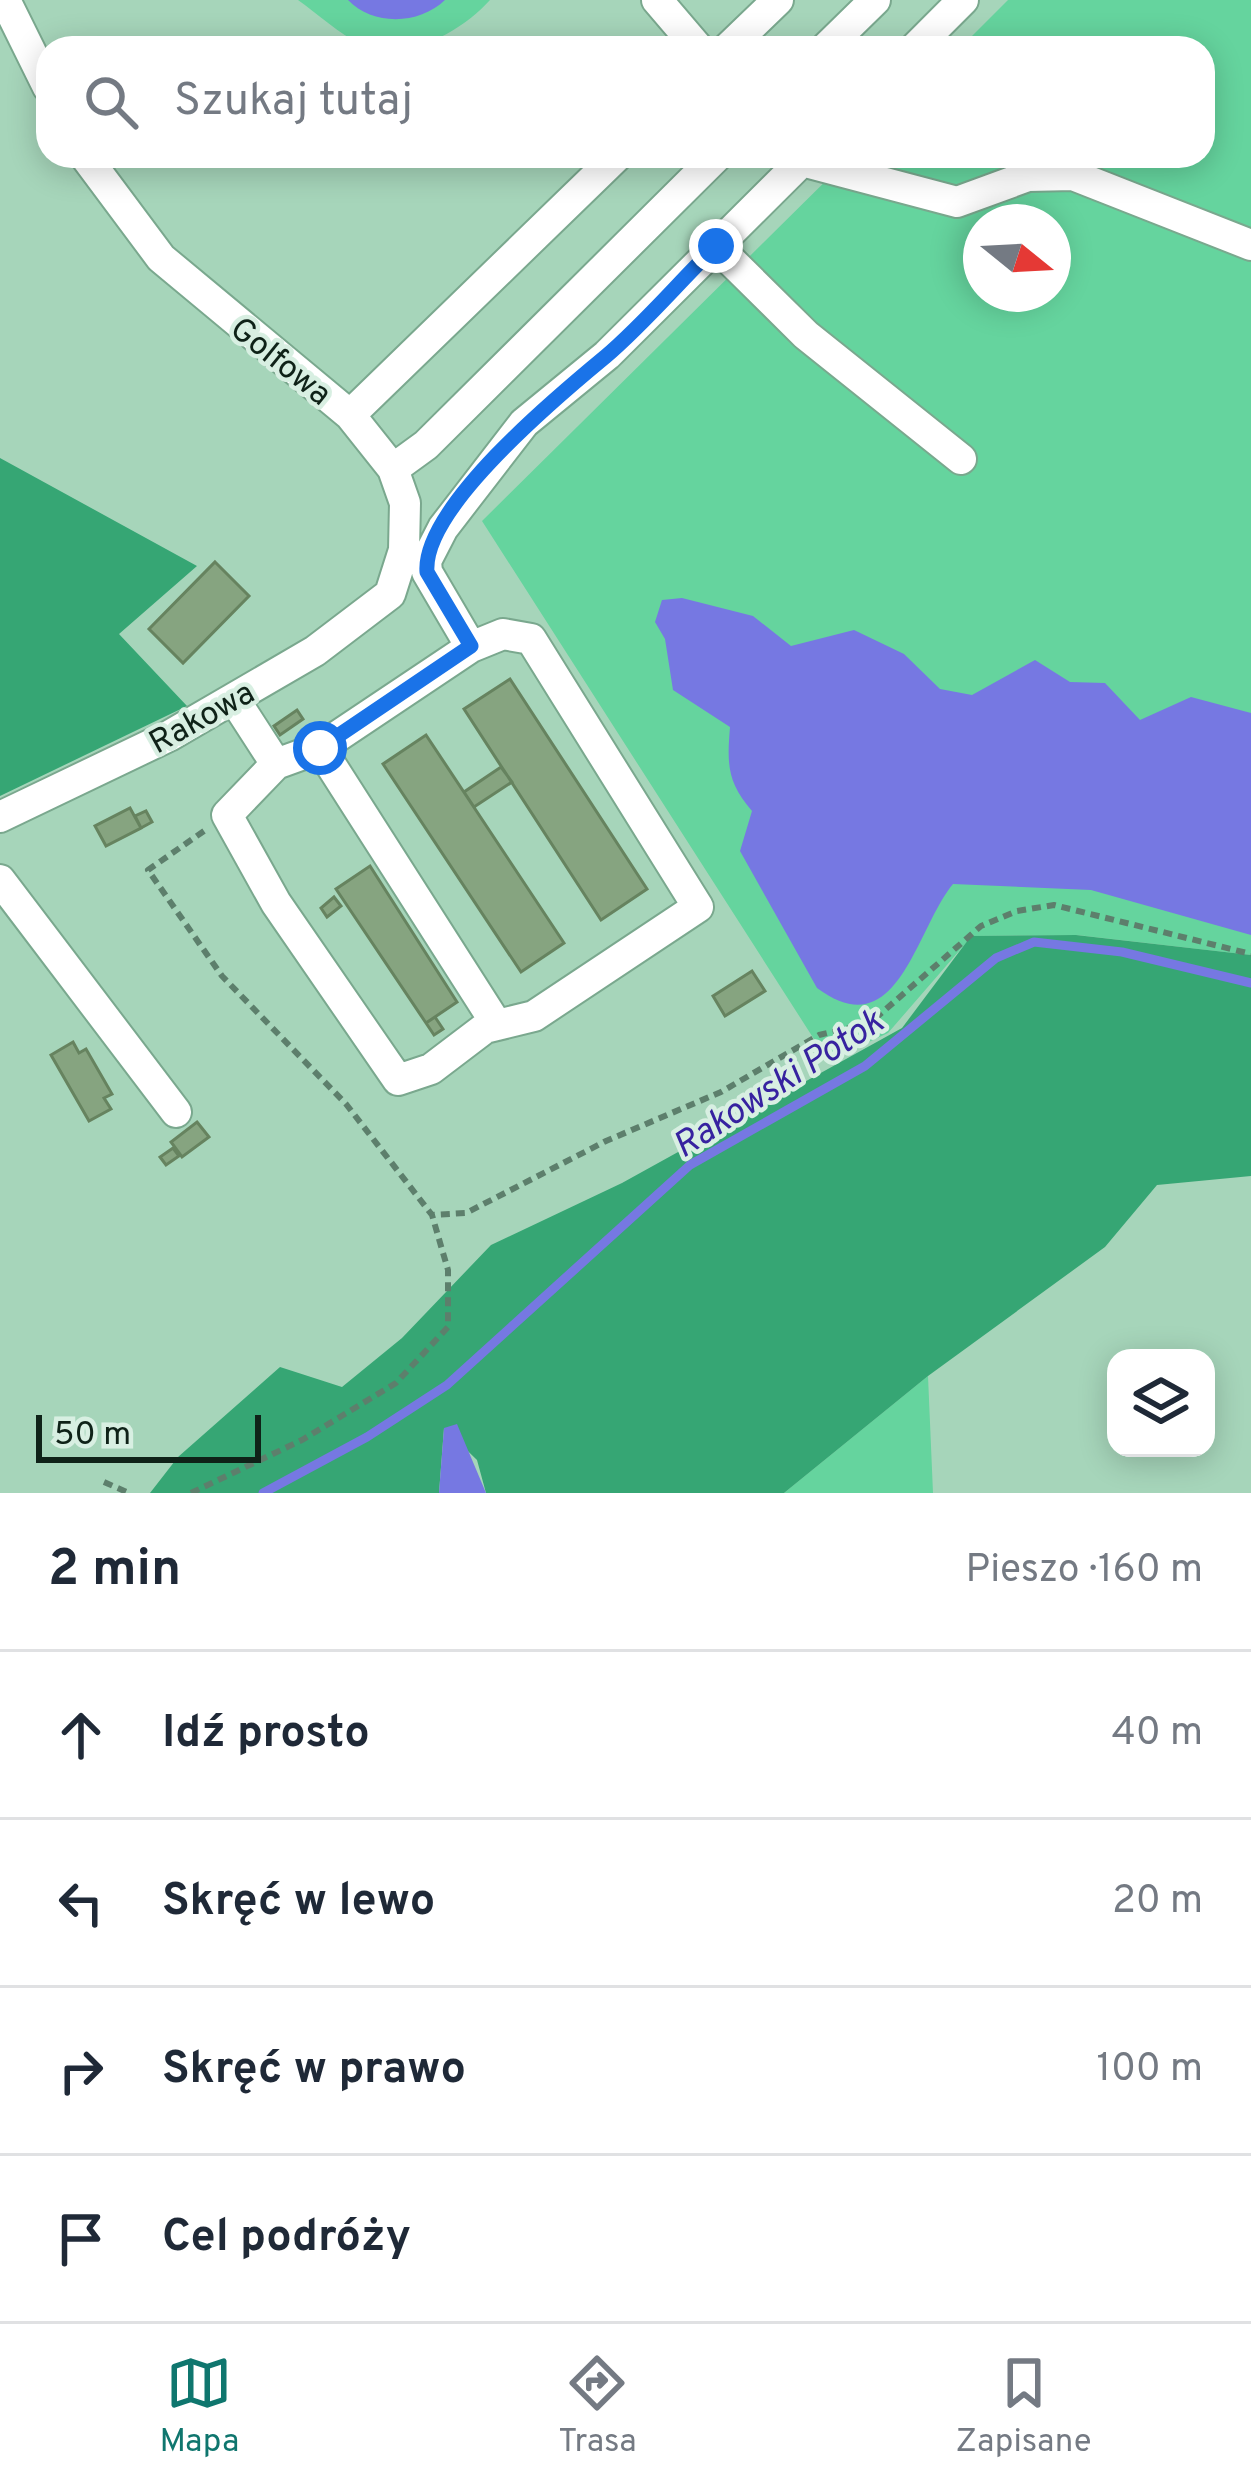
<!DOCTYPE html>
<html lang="pl">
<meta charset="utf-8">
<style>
:root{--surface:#fff;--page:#f2f2f3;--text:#1f2937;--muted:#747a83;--line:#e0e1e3;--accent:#0f766e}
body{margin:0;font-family:Overpass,sans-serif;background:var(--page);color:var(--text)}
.controls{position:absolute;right:36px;bottom:36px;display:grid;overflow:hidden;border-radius:24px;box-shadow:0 6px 30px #0003}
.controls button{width:108px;height:108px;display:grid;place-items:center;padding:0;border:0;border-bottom:3px solid var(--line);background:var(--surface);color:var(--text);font:60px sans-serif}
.compass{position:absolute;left:963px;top:204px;width:108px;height:108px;border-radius:50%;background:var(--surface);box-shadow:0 6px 30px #0003;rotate:108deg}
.scale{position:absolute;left:36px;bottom:30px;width:225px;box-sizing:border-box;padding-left:12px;border:6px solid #0f2218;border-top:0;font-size:33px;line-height:42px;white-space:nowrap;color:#0f2218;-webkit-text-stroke:9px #d8efe2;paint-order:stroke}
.stop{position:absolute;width:36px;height:36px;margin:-27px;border:9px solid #1a73e8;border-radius:50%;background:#fff}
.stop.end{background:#1a73e8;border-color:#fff;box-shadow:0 3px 12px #0008}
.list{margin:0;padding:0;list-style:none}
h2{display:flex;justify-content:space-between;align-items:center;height:156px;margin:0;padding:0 48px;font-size:51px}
h2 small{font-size:39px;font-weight:400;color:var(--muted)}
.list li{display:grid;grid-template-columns:78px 1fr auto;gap:36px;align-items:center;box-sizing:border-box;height:168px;padding:0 48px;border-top:3px solid var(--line)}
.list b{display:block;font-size:45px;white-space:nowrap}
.list em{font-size:39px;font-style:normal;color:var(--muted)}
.icon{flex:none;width:66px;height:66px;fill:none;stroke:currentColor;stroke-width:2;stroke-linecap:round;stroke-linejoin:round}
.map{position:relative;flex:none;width:1251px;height:1493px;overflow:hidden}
.search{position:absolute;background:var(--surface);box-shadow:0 6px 30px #0003;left:36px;right:36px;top:36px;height:132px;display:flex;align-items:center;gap:30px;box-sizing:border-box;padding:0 42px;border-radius:36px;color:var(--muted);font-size:45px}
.sheet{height:828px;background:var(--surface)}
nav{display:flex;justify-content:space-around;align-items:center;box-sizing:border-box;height:168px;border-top:3px solid var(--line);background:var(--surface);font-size:33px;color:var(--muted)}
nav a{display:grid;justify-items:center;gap:6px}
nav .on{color:var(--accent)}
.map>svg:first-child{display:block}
</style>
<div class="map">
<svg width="1251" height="1493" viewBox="0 0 1251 1493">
<rect width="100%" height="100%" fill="#a6d5ba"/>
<path fill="#65d49e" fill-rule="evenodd" d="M298,0H490C462,31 406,64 361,44C339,34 318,14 298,0Z
M1008,0H1251V955L1077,935L972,936L888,1033L828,1061L482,521L851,156H1203V48H960ZM981,222H1053V294H981Z
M928,1376L933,1493H784Z"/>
<path fill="#36a674" d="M0,458L197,566L119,634L187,706L0,796Z
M1076,935L1251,955V1176L1157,1185L1105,1247L928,1376L784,1493H486L477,1460L444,1428L439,1493H150L178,1457L280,1367L342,1387L402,1338L491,1245L622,1183L902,1028L971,936Z"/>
<path fill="#7678e2" d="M348,0H445C419,25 373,26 348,0Z
M682,598L753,616L791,646L854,630L904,654L940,689L972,695L1035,660L1070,682L1105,683L1140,720L1191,697L1251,713V935L1091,890L953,884C915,930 898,1048 817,988L740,851L752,811C727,782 727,764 730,727L673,690L665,639L655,622L662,600Z
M457,1424L486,1493H439L444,1428Z"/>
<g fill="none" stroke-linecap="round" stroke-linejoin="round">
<path stroke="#7678e2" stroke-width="9" d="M263,1493L367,1437L447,1385L690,1165L865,1066L996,958L1034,942L1122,952L1251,983"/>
</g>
<path fill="#86a480" stroke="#66835f" stroke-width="3" d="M215,562L249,596L183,663L149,629Z
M510,679L647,889L601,920L464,709Z
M297,710L303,719L280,735L274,726Z
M426,735L564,943L521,972L383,764Z
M501,767L512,782L474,807L464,792Z
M130,808L141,828L106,846L95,826Z
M146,811L152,822L141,828L135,816Z
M370,866L457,1002L426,1023L336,889Z
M334,897L341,906L327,917L321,908Z
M752,971L765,991L725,1016L713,996Z
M435,1017L443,1029L434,1035L426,1023Z
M73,1042L79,1053L86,1049L112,1094L104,1098L111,1109L89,1121L51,1055Z
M197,1122L209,1137L182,1157L171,1142Z
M173,1148L179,1156L166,1165L160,1157Z"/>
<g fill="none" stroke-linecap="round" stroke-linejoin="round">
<g stroke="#7aa88e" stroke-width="34">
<path id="minor" d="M5,0L48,87
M657,0L698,48
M728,48L778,0
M826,48L875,0
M915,48L963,0
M802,161L957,202L1028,176L1073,175L1251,245
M716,246L806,335L961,459
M350,415L617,156
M393,469L426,445L717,156
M471,647L427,572L426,561L443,528L524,423L607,355L807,156
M234,699L276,764L320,748L471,647L503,634L531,639L698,907L534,1016L485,1028L431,1069L398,1080L276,903L227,815L276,764
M320,748L497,1025
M0,817L169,736L315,651L390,594L404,550L405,503L393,469L350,415L161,258L85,156
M0,880L176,1112"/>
</g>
<path stroke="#5d7f6c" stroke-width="6" stroke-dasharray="9 6" stroke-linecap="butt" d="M204,831L148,870L222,976L346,1104L432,1215L466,1213L606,1141L721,1092L819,1035L870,1023L981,926L1017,911L1054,905L1251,954
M104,1482L129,1493
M191,1493L302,1440L396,1383L448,1327V1270L432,1215"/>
<use href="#minor" stroke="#fff" stroke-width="30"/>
</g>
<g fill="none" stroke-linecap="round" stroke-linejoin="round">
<path stroke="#1a73e8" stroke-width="15" d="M320,748L471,646L427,572C422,508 559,395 605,357C644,324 679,282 716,246"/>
</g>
<g text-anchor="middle" stroke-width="9" stroke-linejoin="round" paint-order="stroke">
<g font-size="33" fill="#0f2218" stroke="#d8efe2">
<text transform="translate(282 360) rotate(39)" y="12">Golfowa</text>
<text transform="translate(201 716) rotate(-29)" y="12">Rakowa</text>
</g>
<g font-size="36" font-style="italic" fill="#3722a0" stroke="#d8efe2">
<text transform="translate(777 1082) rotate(-33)" y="13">Rakowski Potok</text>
</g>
</g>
</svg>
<div class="controls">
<button><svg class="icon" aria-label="layers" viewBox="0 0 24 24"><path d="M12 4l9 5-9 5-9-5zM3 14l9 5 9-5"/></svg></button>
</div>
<svg class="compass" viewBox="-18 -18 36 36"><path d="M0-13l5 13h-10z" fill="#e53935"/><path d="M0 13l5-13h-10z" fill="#747a83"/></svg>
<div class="scale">50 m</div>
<div class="stop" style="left:320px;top:748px"></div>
<div class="stop end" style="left:716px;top:246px"></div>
<div class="search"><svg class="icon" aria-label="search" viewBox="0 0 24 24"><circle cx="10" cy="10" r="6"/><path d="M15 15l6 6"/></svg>Szukaj tutaj</div>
</div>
<section class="sheet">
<h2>2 min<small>Pieszo · 160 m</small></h2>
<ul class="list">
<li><svg class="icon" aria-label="ahead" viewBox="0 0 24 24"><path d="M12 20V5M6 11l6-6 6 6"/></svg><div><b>Idź prosto</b></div><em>40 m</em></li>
<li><svg class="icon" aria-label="left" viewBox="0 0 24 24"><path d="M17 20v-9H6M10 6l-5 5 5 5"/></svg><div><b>Skręć w lewo</b></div><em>20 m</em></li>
<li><svg class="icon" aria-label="right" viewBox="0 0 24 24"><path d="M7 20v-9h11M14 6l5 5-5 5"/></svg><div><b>Skręć w prawo</b></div><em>100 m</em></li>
<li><svg class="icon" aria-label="arrive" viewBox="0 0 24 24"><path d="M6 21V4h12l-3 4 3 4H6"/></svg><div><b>Cel podróży</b></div></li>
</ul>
</section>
<nav>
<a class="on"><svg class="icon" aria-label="map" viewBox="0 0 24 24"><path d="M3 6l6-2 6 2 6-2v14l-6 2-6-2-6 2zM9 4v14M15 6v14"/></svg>Mapa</a>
<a><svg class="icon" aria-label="directions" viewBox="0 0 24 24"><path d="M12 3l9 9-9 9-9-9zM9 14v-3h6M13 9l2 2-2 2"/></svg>Trasa</a>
<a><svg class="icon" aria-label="saved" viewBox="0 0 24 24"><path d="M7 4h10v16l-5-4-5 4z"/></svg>Zapisane</a>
</nav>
